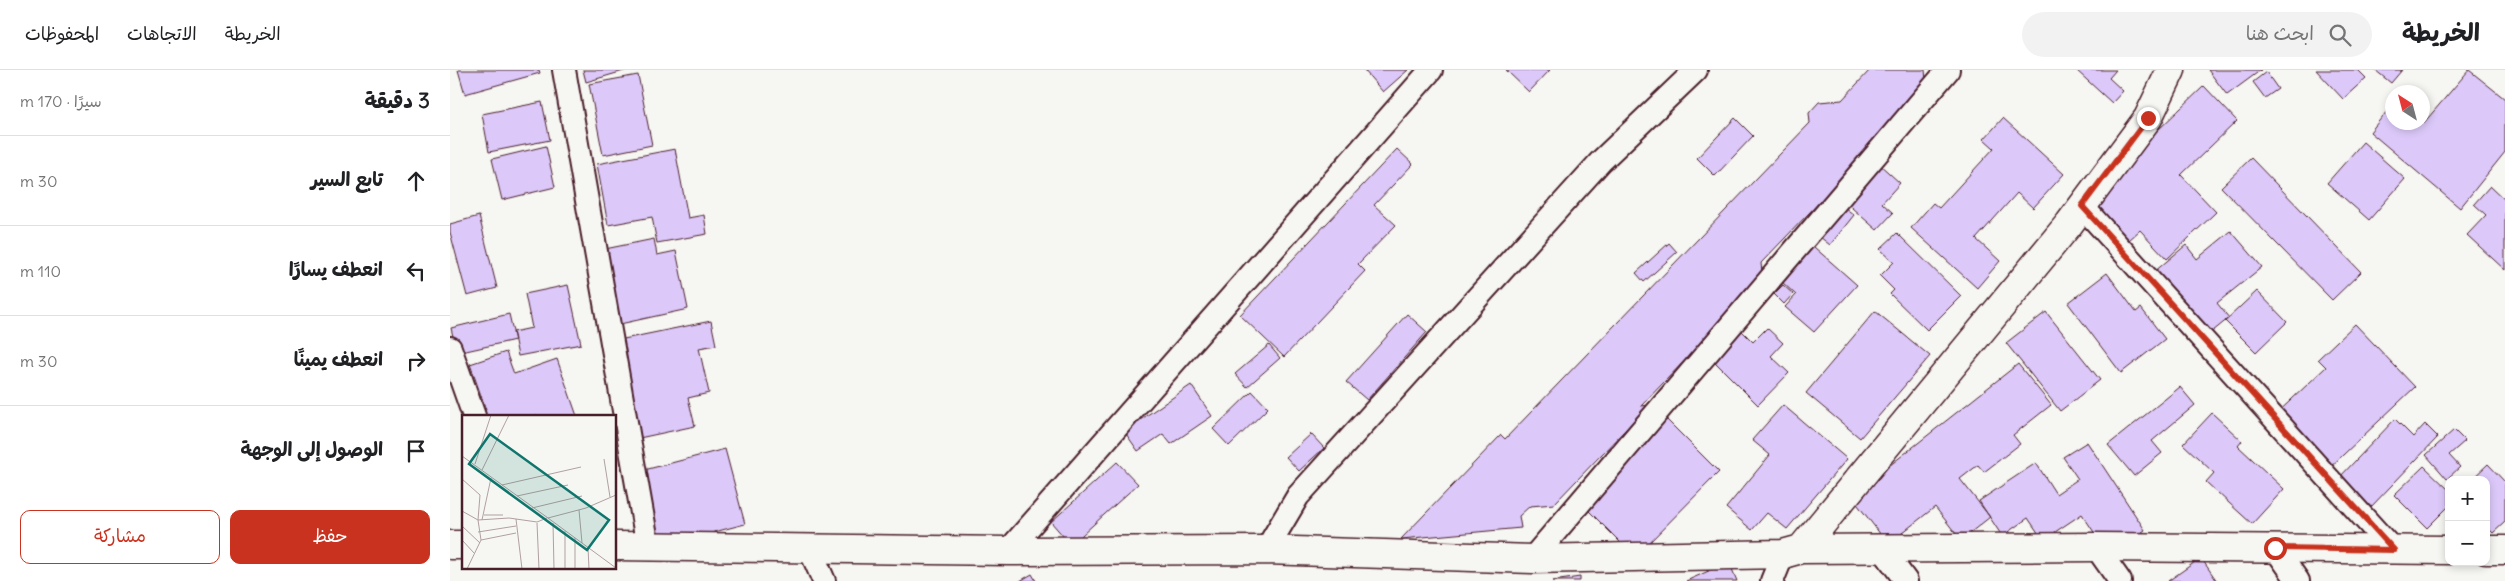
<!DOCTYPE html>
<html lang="ar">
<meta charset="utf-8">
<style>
:root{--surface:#fff;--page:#f2f2f2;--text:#202124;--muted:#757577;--line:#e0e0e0;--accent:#c8321e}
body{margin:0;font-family:Delius,"Playpen Sans Arabic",sans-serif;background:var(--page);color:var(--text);direction:rtl}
.controls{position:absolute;right:15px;bottom:15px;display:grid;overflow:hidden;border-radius:10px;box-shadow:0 2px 8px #0003}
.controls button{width:45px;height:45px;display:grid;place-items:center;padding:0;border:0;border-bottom:1px solid var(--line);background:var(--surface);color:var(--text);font:25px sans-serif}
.compass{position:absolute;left:1935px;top:15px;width:45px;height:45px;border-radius:50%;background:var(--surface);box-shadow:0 2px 8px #0003;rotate:324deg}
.stop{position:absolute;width:15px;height:15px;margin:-11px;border:4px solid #c8321e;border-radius:50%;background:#fff}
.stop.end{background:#c8321e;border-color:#fff;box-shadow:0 1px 5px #0008}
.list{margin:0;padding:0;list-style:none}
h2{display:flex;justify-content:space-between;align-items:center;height:65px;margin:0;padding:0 20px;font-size:21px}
h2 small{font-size:16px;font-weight:400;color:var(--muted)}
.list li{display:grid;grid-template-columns:32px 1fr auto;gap:15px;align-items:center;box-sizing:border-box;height:90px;padding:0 20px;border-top:1px solid var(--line)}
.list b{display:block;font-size:19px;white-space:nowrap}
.list em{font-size:16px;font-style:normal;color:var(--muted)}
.actions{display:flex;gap:10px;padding:15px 20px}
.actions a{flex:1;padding:11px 0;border:1px solid var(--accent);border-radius:10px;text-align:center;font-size:18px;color:var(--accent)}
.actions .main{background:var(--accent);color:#fff}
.icon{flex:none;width:28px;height:28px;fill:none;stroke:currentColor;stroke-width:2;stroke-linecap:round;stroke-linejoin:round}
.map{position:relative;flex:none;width:2055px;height:511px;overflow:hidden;direction:ltr}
header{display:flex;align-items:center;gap:30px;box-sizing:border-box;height:70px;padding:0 25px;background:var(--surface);border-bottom:1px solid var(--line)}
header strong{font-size:24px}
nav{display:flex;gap:28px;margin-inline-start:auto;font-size:18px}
.search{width:350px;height:45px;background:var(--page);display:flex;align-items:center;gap:12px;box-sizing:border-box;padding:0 18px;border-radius:28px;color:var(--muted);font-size:19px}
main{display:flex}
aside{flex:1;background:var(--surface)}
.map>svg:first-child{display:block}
</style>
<header>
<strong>الخريطة</strong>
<div class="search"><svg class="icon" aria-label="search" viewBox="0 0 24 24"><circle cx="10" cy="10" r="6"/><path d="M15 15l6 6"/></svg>ابحث هنا</div>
<nav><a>الخريطة</a><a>الاتجاهات</a><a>المحفوظات</a></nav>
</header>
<main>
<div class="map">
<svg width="2055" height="511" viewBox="0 0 2055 511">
<rect width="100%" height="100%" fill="#f6f6f2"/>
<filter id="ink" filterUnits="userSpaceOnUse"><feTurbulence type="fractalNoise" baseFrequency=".02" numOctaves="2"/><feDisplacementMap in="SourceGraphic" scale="10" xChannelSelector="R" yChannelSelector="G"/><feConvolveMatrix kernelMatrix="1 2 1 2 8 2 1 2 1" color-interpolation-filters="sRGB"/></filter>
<g filter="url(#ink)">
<path fill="#dcc9fa" stroke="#4a1f2b" d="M8,0H89L90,3L15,24Z
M133,0H177L136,12Z
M914,0H958L933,22Z
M1056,0H1100L1079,22Z
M1420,0H1475L1477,20L1311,193L1312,203L1283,234L1290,233L1191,336L1199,335L1104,434L1080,436L1069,446L1071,458L951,469L1051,365L1055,369L1360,53L1359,43L1369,32L1392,30Z
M1626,0H1666L1659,8L1673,21L1662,33Z
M1758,0H1811L1777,25Z
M1866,0H1908L1916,8L1893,29Z
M1925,0H1952L1941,13Z
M2019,0L2055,29V82L2010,138L1920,62L1942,35V52H1969L1972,55Z
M1816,2L1828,19L1815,28L1803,12Z
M188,5L202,75L153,85L139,14Z
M1754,16L1787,51L1731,105L1766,142L1717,189L1690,160L1678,171L1637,128Z
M92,32L100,70L39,82L32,44Z
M1285,48L1303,66L1265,106L1247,88Z
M1553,48L1614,104L1583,138L1567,123L1526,169L1550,191L1527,218L1461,158L1483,133L1489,138L1544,78L1534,69Z
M1913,72L1955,109L1919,150L1877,113Z
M96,76L105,117L52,130L42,89Z
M225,79L238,148L254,145L257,164L207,173L202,147L158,155L147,94Z
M947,79L963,94L924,135L946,155L908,194L915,201L834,287L790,245Z
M1801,88L1911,202L1882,230L1771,117Z
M1428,93L1450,113L1432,133L1443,143L1427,160L1394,131Z
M2040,116L2055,130V200L2017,165L2036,145L2024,134Z
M1389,133L1404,145L1380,175L1365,163Z
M29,146L47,218L17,226L0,162V154Z
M1781,161L1812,197L1767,233L1779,248L1757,266L1704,202L1736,175L1747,189Z
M1447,163L1511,226L1477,260L1440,224L1444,220L1430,206L1444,192L1430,179Z
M204,169L207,185L226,181L238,239L170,254L155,179Z
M1219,173L1227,182L1194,212L1186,203Z
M1364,177L1407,215L1364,262L1335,237L1346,225L1332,212Z
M1657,203L1686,242L1691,238L1715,269L1671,303L1618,233Z
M118,215L131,274L68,286L63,262L82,258L75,224Z
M1333,215L1343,224L1334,234L1324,224Z
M1807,221L1837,252L1806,282L1775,251Z
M1425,241L1480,286L1410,368L1356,323Z
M1596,242L1650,310L1610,341L1556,273Z
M59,244L65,270L7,283L1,258Z
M957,244L977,262L917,330L896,312Z
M261,251L266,275L249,278L259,323L238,328L245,356L180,370L159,272Z
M1905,254L1965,317L1875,402L1823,347L1876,297L1868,289Z
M1317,258L1333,273L1321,286L1339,303L1308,335L1261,288L1290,259L1303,272Z
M819,275L830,288L797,317L785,304Z
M56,282L64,304L107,289L127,346H32L31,342L36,340L20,294Z
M1568,294L1601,335L1563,365L1570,374L1534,402L1528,395L1510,409L1540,447L1511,470L1485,437L1438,474L1401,426Z
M741,315L762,346L721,374L713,364L688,381L674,361Z
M1730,317L1745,335L1702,371L1712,383L1684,406L1658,375Z
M802,321L818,338L779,376L763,359Z
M1333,335L1397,389L1337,459L1317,443L1302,460L1276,438L1320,385L1302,370Z
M1762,343L1792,371L1788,376L1834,419L1802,454L1756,412L1764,403L1733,374Z
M1214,347L1269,402L1185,487L1130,432Z
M1945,349L1963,367L1975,354L1988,367L1919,439L1888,409Z
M2004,360L2015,371L1999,385L2010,397L1997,409L1976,385Z
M861,364L874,378L849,401L836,387Z
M1637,372L1695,460L1659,485L1632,444L1593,470L1578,448L1552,466L1529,431L1586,393L1606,424L1628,409L1613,387Z
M275,379L295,454L195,480L175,405Z
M667,392L688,414L621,475L601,452Z
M2038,394L2055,412V452L2043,463L2036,456V410H2021Z
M1974,396L1999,420V436L1977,458L1944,425Z
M1751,488L1767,511H1718Z
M1279,492L1287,511H1236Z
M582,504L586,511H570Z
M1130,507V511H1103Z"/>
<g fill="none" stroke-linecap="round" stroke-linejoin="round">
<g stroke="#4a1f2b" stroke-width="26">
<path id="minor" d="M114,0L198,477
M1632,136L1944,481
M0,278L24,346
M1646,477L1670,511
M1825,478L1848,511
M360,479L374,511
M816,480L848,426L1151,91L1246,0
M1433,480L1456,511
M558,481L981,0
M1082,489L1498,0
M1322,511L1333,484"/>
</g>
<g stroke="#4a1f2b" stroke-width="31">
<path id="tertiary" d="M0,475H14
M165,476L558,481L816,480L1082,489L1333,484L1351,479L1619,154L1698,48L1721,0
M1351,479L1646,477L1999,480
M2036,480H2055"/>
</g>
<use href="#minor" stroke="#f6f6f2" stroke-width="22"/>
<use href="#tertiary" stroke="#f6f6f2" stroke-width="28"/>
</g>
</g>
<g fill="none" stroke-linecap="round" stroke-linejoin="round" filter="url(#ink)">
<path stroke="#c8321e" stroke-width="6" d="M1698,48L1632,136L1944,480L1825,478"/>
</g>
<g transform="translate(12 345)">
<rect width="154" height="154" fill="#f6f6f2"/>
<path fill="none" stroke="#b1a0a2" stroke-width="1" d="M0,41L86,103L124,93L154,80M142,44L148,82M13,49L29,0M20,55L47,0M0,64L18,80L16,105L19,125M40,70L119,52M55,81L106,70M70,93L120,81M117,95L120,128M0,96L16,105L47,103L75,107L85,103M22,100H41M86,103L154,153M54,104L60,154M20,105L29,63M75,108L77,154M91,108L92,154M0,111L18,128M16,117L54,111M0,125L12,138M126,132L127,154M5,154L19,125L54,118M103,154V116M113,154V123"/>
<path fill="#0f766e" fill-opacity="0.15" stroke="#0f766e" stroke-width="2.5" d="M28,19L147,105L125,135L7,49Z"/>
<rect width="154" height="154" fill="none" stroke="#4a1f2b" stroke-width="2.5"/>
</g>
</svg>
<div class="controls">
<button>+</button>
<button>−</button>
</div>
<svg class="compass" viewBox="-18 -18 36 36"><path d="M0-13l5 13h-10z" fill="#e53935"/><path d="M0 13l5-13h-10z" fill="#757577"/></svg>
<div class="stop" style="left:1825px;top:478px"></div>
<div class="stop end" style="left:1698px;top:48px"></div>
</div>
<aside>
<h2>3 دقيقة<small>سيرًا · 170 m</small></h2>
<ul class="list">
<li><svg class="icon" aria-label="ahead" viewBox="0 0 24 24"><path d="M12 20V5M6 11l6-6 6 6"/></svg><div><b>تابع السير</b></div><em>30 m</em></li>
<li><svg class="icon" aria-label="left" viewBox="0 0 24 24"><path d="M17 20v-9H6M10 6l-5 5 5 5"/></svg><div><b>انعطف يسارًا</b></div><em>110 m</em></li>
<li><svg class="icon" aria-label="right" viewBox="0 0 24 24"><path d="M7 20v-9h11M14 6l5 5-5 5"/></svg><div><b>انعطف يمينًا</b></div><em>30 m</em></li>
<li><svg class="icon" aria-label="arrive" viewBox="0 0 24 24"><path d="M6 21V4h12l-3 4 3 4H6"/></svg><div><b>الوصول إلى الوجهة</b></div></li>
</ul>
<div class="actions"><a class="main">حفظ</a><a>مشاركة</a></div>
</aside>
</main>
